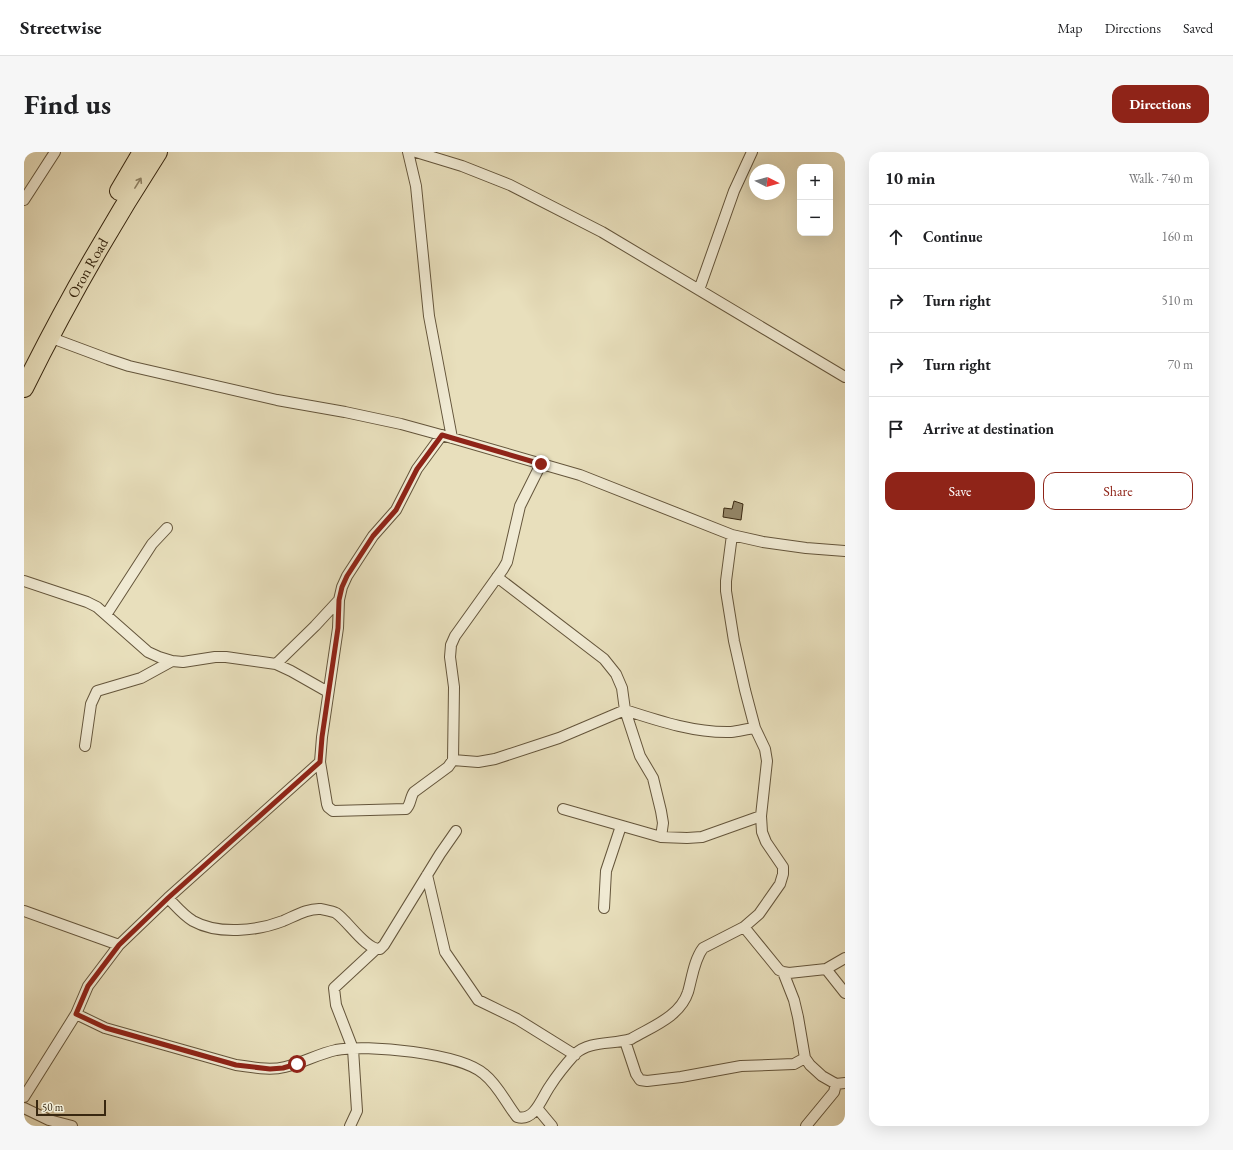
<!DOCTYPE html>
<meta charset="utf-8">
<style>
:root{--surface:#fff;--page:#f6f6f6;--text:#202124;--muted:#757577;--line:#e0e0e0;--accent:#8f2418}
body{margin:0;font-family:"EB Garamond",serif;background:var(--page);color:var(--text)}
.controls{position:absolute;right:12px;top:12px;display:grid;overflow:hidden;border-radius:8px;box-shadow:0 4px 16px #0002}
.controls button{width:36px;height:36px;display:grid;place-items:center;padding:0;border:0;border-bottom:1px solid var(--line);background:var(--surface);color:var(--text);font:20px sans-serif}
.compass{position:absolute;left:725px;top:12px;width:36px;height:36px;border-radius:50%;background:var(--surface);box-shadow:0 4px 16px #0002;rotate:96deg}
.scale{position:absolute;left:12px;bottom:10px;width:70px;box-sizing:border-box;padding-left:4px;border:2px solid #382710;border-top:0;font-size:11px;line-height:14px;white-space:nowrap;color:#382710;-webkit-text-stroke:3px #f0ead3;paint-order:stroke}
.stop{position:absolute;width:12px;height:12px;margin:-9px;border:3px solid #8f2418;border-radius:50%;background:#fff}
.stop.end{background:#8f2418;border-color:#fff;box-shadow:0 1px 4px #0008}
.list{margin:0;padding:0;list-style:none}
h2{display:flex;justify-content:space-between;align-items:center;height:52px;margin:0;padding:0 16px;font-size:17px}
h2 small{font-size:13px;font-weight:400;color:var(--muted)}
.list li{display:grid;grid-template-columns:26px 1fr auto;gap:12px;align-items:center;box-sizing:border-box;height:64px;padding:0 16px;border-top:1px solid var(--line)}
.list b{display:block;font-size:15px;white-space:nowrap}
.list em{font-size:13px;font-style:normal;color:var(--muted)}
.actions{display:flex;gap:8px;padding:12px 16px}
.actions a{flex:1;padding:9px 0;border:1px solid var(--accent);border-radius:12px;text-align:center;font-size:14px;color:var(--accent)}
.actions .main{background:var(--accent);color:#fff}
.icon{flex:none;width:22px;height:22px;fill:none;stroke:currentColor;stroke-width:2;stroke-linecap:round;stroke-linejoin:round}
.map{position:relative;flex:none;width:821px;height:974px;overflow:hidden;border-radius:12px}
header{display:flex;align-items:center;gap:24px;box-sizing:border-box;height:56px;padding:0 20px;background:var(--surface);border-bottom:1px solid var(--line)}
header strong{font-size:19px}
nav{display:flex;gap:22px;margin-inline-start:auto;font-size:14px}
.intro{display:flex;align-items:center;justify-content:space-between;box-sizing:border-box;height:96px;padding:0 24px}
h1{margin:0;font-size:28px}
.button{padding:10px 18px;border-radius:12px;background:var(--accent);color:#fff;font-size:14px;font-weight:700}
main{display:flex;gap:24px;padding:0 24px}
aside{flex:1;background:var(--surface);border-radius:12px;box-shadow:0 4px 16px #0002}
.map>svg:first-child{display:block}
</style>
<header>
<strong>Streetwise</strong>
<nav><a>Map</a><a>Directions</a><a>Saved</a></nav>
</header>
<div class="intro"><h1>Find us</h1><a class="button">Directions</a></div>
<main>
<div class="map">
<svg width="821" height="974" viewBox="0 0 821 974">
<rect width="100%" height="100%" fill="#e8dfbc"/>
<filter id="stains"><feTurbulence type="fractalNoise" baseFrequency=".005" numOctaves="4"/><feColorMatrix values="0 0 0 0 .2 0 0 0 0 .09 0 0 0 0 .02 0 0 0 .5 -.17"/></filter>
<radialGradient id="worn" r=".72"><stop offset=".6" stop-color="#630" stop-opacity="0"/><stop offset="1" stop-color="#630" stop-opacity=".3"/></radialGradient>
<path fill="#948769" stroke="#382710" d="M710,349L719,352L717,368L699,365L700,356L708,357Z"/>
<g fill="none" stroke-linecap="round" stroke-linejoin="round">
<g stroke="#64553b" stroke-width="12">
<path id="street" d="M384,0L392,34L405,164L428,286
M392,0L438,14L486,33L578,80L821,225
M0,48L31,0
M675,138L710,39L728,0
M25,185L84,207L105,214L253,248L321,260L377,272L428,286L556,323L708,383L739,390L782,396L821,399
M418,283L393,317L372,358L349,384L323,424L318,435L315,448L314,476L298,585L296,610L303,652L304,655L309,659L382,657C387,653 386,645 390,640L424,615L429,608L430,535L426,505L427,493L431,484L479,417L483,410L496,354L517,312
M473,425L580,507L592,522L598,536L601,558L616,604L629,626L637,659L639,671L637,685
M0,429L63,450L73,455L124,500L135,505L148,509L159,510L191,505H202L252,512L267,519L304,540
M82,463L128,392L143,376
M252,512L291,474L315,448
M61,594L67,552L73,539L117,526L148,509
M429,608L454,610L471,607L535,586L601,558C635,569 671,581 707,580C715,579 723,577 731,576
M539,657L637,685L663,686L678,685L737,664
M403,723L421,800L454,848L493,867L551,903
M144,746C152,754 159,763 169,769C194,783 233,779 259,769C271,764 284,756 297,757C301,758 308,759 312,761C324,769 342,798 356,797L360,793L416,702L432,679
M580,756L582,719L597,674
M0,759L95,793
M720,775L755,818L759,820L765,821L802,817L821,841
M802,817L821,806
M759,820L770,848L774,865L781,906L786,913L798,924L812,932L821,931
M52,862L81,876L212,913C228,915 245,919 261,915C278,911 294,902 312,898C343,892 436,901 460,922C474,933 482,951 493,965C511,970 518,945 526,934C533,923 542,912 551,902C566,888 589,893 607,887C627,875 656,865 664,840C668,826 670,808 679,796L720,775L735,762L756,732L759,722V715L742,690L738,680L737,664L743,609L741,597L731,576L721,538L710,489L702,439V429L708,383
M601,889L612,922L616,928L623,929L657,925L717,914L770,912L781,906
M0,945L52,862L64,834L95,793L144,746L296,610
M0,956L25,968L48,974
M513,956L528,974
M326,974L333,959L329,897L312,853L310,836L352,797
M782,974L810,940L812,932"/>
</g>
<g stroke="#382710" stroke-width="20">
<g id="highway">
<path d="M95,39L118,0"/>
<path id="s1" d="M0,236C40,155 85,76 134,0"/>
</g>
</g>
<use href="#street" stroke="#f0ead3" stroke-width="10"/>
<use href="#highway" stroke="#e8dfbc" stroke-width="18"/>
</g>
<defs><path id="oneway-shaft" d="M-6 0H5M1.5-3L5.5 0L1.5 3" fill="none" stroke-width="1.6" stroke-linecap="round" stroke-linejoin="round"/></defs>
<use stroke="#908366" href="#oneway-shaft" transform="translate(114 31) rotate(-58)"/>
<g fill="none" stroke-linecap="round" stroke-linejoin="round">
<path stroke="#8f2418" stroke-width="5" d="M273,912L259,916L246,917L212,913L82,876L52,862L64,834L95,793L144,746L296,610L298,585L314,476L315,448L318,435L323,424L349,384L372,358L393,317L418,283L517,312"/>
</g>
<g text-anchor="middle" stroke-width="4" stroke-linejoin="round" paint-order="stroke">
<g font-size="15" fill="#382710" stroke="#f0ead3">
<text dy="5" stroke="none"><textPath href="#s1" startOffset="136">Oron Road</textPath></text>
</g>
</g>
<rect width="100%" height="100%" filter="url(#stains)"/>
<rect width="100%" height="100%" fill="url(#worn)"/>
</svg>
<div class="controls">
<button>+</button>
<button>−</button>
</div>
<svg class="compass" viewBox="-18 -18 36 36"><path d="M0-13l5 13h-10z" fill="#e53935"/><path d="M0 13l5-13h-10z" fill="#757577"/></svg>
<div class="scale">50 m</div>
<div class="stop" style="left:273px;top:912px"></div>
<div class="stop end" style="left:517px;top:312px"></div>
</div>
<aside>
<h2>10 min<small>Walk · 740 m</small></h2>
<ul class="list">
<li><svg class="icon" aria-label="ahead" viewBox="0 0 24 24"><path d="M12 20V5M6 11l6-6 6 6"/></svg><div><b>Continue</b></div><em>160 m</em></li>
<li><svg class="icon" aria-label="right" viewBox="0 0 24 24"><path d="M7 20v-9h11M14 6l5 5-5 5"/></svg><div><b>Turn right</b></div><em>510 m</em></li>
<li><svg class="icon" aria-label="right" viewBox="0 0 24 24"><path d="M7 20v-9h11M14 6l5 5-5 5"/></svg><div><b>Turn right</b></div><em>70 m</em></li>
<li><svg class="icon" aria-label="arrive" viewBox="0 0 24 24"><path d="M6 21V4h12l-3 4 3 4H6"/></svg><div><b>Arrive at destination</b></div></li>
</ul>
<div class="actions"><a class="main">Save</a><a>Share</a></div>
</aside>
</main>
